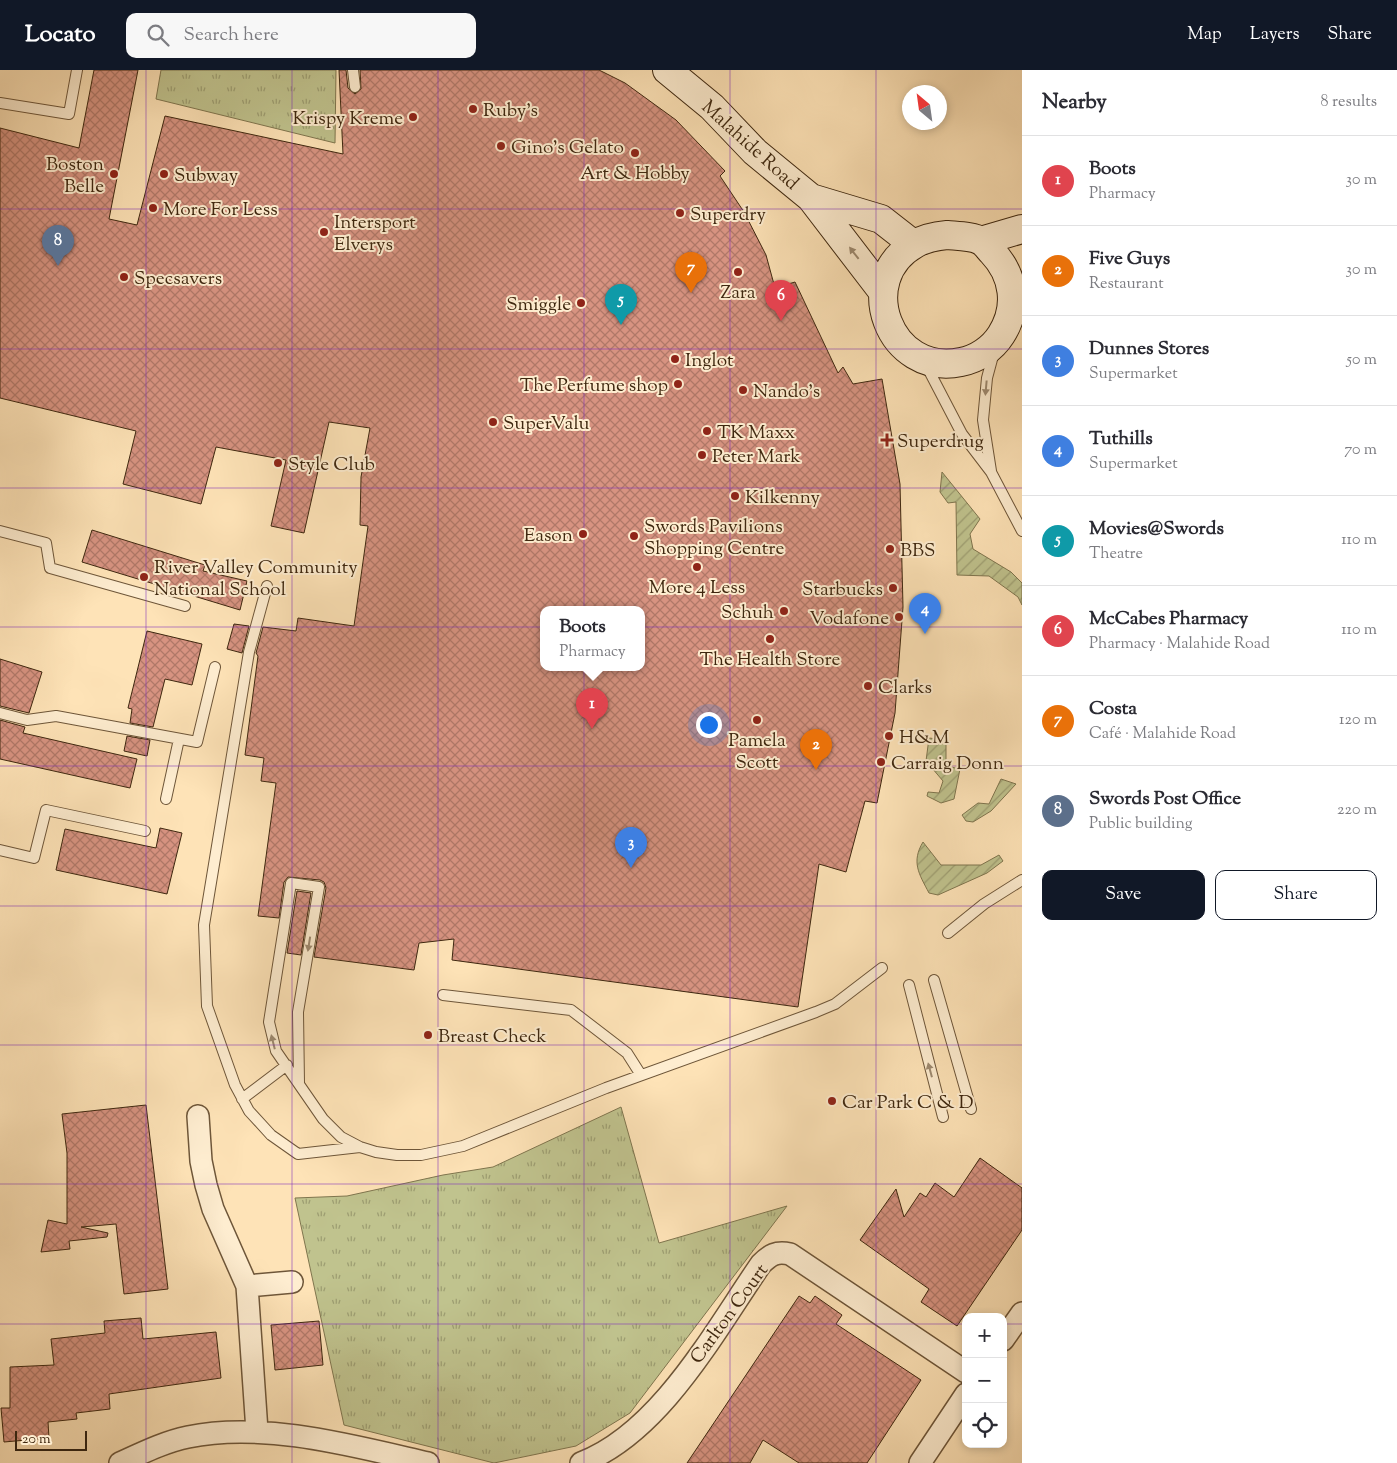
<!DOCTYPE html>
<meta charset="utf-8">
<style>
:root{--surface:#fff;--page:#f7f7f7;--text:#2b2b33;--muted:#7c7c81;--line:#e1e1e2;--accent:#111827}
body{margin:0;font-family:"Sorts Mill Goudy",serif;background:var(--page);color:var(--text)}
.controls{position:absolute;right:15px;bottom:15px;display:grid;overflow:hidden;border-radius:10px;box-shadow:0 2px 8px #0003}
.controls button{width:45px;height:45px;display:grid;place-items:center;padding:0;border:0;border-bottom:1px solid var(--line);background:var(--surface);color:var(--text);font:25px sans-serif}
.compass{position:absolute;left:902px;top:15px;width:45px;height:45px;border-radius:50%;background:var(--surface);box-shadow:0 2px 8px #0003;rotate:331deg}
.scale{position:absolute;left:15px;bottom:12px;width:72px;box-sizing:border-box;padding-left:5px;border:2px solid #3e270f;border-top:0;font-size:14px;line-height:18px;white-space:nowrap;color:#3e270f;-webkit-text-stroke:4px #feedd0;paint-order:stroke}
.you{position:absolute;left:708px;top:654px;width:18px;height:18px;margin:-12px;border:4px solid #fff;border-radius:50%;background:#1a73e8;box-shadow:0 0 0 8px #1a73e833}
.badge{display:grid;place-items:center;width:32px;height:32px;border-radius:50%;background:var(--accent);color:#fff;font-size:16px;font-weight:700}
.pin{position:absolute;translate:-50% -41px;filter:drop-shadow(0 1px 2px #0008)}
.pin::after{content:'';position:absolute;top:26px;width:18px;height:15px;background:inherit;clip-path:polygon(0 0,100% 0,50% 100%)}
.popup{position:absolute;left:540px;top:536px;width:105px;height:65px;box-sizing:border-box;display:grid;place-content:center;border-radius:10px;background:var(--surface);filter:drop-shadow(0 1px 4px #0005);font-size:16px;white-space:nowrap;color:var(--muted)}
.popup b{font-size:19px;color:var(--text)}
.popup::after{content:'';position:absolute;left:50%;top:100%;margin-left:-10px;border:10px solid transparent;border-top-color:var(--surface)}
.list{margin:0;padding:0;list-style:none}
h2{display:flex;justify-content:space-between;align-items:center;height:65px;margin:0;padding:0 20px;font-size:21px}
h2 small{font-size:16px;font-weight:400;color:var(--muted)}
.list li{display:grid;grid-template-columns:32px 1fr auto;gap:15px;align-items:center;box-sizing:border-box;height:90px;padding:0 20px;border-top:1px solid var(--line)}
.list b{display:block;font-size:19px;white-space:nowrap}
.list p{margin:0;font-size:16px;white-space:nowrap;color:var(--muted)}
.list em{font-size:16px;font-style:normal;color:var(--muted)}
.actions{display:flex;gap:10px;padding:15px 20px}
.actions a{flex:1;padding:11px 0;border:1px solid var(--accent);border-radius:10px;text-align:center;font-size:18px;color:var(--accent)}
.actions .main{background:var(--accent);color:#fff}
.icon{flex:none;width:28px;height:28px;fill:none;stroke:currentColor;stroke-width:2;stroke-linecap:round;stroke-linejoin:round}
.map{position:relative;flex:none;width:1022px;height:1393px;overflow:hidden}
header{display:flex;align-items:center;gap:30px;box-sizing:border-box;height:70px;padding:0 25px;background:var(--accent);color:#fff}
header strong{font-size:24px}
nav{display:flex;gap:28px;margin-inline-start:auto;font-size:18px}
.search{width:350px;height:45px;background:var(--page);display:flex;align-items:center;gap:12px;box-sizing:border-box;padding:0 18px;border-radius:10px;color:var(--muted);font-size:19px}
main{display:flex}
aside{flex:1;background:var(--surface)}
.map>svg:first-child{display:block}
</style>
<header>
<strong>Locato</strong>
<div class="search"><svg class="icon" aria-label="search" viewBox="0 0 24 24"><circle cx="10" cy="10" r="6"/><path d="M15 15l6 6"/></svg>Search here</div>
<nav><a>Map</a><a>Layers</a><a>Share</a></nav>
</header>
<main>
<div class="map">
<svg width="1022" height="1393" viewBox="0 0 1022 1393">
<defs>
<pattern id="grass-tufts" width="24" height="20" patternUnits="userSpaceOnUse" patternTransform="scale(1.25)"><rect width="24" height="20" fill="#c0c38e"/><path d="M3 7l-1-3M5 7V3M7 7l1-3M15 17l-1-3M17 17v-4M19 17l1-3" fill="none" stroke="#9d9e72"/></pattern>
<pattern id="garden-furrows" width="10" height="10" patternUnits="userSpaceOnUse" patternTransform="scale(1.25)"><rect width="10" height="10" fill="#c0c38e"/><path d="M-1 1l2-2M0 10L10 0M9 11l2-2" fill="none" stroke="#9d9e72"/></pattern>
<pattern id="building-cross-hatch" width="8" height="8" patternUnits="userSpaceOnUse" patternTransform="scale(1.25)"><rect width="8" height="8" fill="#d79381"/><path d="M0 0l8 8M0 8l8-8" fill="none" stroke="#b07868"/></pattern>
</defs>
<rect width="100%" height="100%" fill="#fee3b7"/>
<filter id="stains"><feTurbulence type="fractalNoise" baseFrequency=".004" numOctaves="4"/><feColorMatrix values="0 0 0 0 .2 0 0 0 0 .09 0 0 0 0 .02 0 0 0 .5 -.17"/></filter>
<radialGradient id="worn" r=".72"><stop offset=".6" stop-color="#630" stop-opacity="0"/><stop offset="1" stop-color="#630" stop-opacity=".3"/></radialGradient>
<path fill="url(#grass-tufts)" stroke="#7f754e" d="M161,0H336L335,73L156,29Z
M621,1037L659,1173L787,1136L630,1343L576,1376L494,1393L344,1355L295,1128L347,1126L443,1105L493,1097Z"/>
<path fill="url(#garden-furrows)" stroke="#7f754e" d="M942,402L980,449L970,464L973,479L1011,502L1022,513V535L1018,527L989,506L957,505L956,432L948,433L940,422Z
M929,668L946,670V696L960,699L954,729L941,733L927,726L928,722L939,723L943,711L926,691Z
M1001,709L1016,714L991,741L973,752L966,751L962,745L978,733L989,734Z
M923,772L941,795H981L999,785L1003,791L987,803L938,825L929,823C919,804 911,792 923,772Z"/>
<path fill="url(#building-cross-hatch)" stroke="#3e270f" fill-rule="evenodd" d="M94,0H138L109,149L137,155L165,46L343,84L339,0H346L348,18L355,24L361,19L360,0H599L625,13L676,50L725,101L720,106L744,142L766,185L775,218L795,212L838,303L843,297L853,314L882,309L900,414L903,537L895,643L877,733L865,731L846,802L819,794L798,937L452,890L454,869L419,873L414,900L314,887L326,818L324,812L320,810L288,807L284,812L279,848L258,846L276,713L261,711L264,688L245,685L258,586L256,583L263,557L296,561L298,548L354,556L368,456L360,455L361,407L370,358L329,352L304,463L271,456L286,390L216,377L201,434L123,414L136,361L0,328V58L79,78ZM543,540H641V598H543Z
M92,460L205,495L203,501L247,511L240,540L82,492Z
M234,554L249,556L242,583L227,579Z
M147,561L202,574L192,615L165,609L153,657L130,653L132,639L128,638Z
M0,589L42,602L29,643L0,636Z
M0,650L25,657L23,663L137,689L130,718L0,689Z
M127,666L150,670L147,686L124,681Z
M160,758L182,763L167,824L56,800L65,759L156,778Z
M297,821L311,823L301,885L287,883Z
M146,1035L168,1219L124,1224L116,1154L81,1157L108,1163L107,1167L69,1171L70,1179L41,1182L48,1150L67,1154V1083L62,1044Z
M980,1088L1022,1118V1160L957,1256L921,1232L929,1219L860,1170L896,1119L904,1147L920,1123L926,1127L935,1113L954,1127Z
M799,1226L810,1233L815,1226L842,1245L836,1254L921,1310L867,1393H799L763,1370L750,1393H687Z
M141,1248L143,1269L216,1262L221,1308L109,1324L110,1339L76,1343L77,1349L48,1352L49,1368L4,1372L1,1338H10V1297L54,1295L51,1269L105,1263L104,1251Z
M319,1251L323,1295L275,1300L271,1255Z"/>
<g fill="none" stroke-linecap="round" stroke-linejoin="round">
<g stroke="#6e5639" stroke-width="12">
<path id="lane" d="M353,0L355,17
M0,33L69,44L77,0
M926,295L962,364L991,402L1022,461
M991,401L983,350L987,308L994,282
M0,461L46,473L50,498L185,536
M267,516L249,582L204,855L207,936L235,1015L249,1041L271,1065L298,1084L360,1077
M0,643L27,650L56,646L197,672L215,597
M166,729L179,669
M0,780L34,788L46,740L145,761
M948,863L984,834L1022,810
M934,910L971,1039
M909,915L943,1047
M443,925L571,940L627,983L641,1005
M299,1013L298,942L319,817L291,813L269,952L276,981L323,1049L341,1067L360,1077L376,1082L397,1085H421L463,1076L606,1018L816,942L835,934L882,898
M242,1029L287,995"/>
</g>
<g stroke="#6e5639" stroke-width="24">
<path id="street" d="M198,1046L201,1091L206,1115L213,1139L247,1216L257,1361
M247,1216L292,1212
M1003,1270L1022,1243
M120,1393C142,1383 164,1372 188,1367C263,1351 354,1376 428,1393
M581,1393C660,1363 714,1262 761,1194C770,1185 776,1181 790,1184L966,1302
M920,1393L966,1324"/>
</g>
<g stroke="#3e270f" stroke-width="30">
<path id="secondary" d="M667,0L712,37L755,82L811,128L883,222
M811,128L881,149L913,174
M947,165C957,166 973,166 981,171C985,173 989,179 992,182C1014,205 1019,237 1001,265C992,279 977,289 961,292C889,307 853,209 915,174C925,168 936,166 947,165Z
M981,171L1022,159"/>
</g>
<use href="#lane" stroke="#feedd0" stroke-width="10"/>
<use href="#street" stroke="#feedd0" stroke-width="21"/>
<use href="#secondary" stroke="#feedd0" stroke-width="28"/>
</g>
<defs><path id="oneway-solid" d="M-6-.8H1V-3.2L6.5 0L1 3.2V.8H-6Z" transform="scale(1.25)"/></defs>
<g fill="#9e8a70">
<use href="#oneway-solid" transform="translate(854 183) rotate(-128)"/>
<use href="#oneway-solid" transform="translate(986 318) rotate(95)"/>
<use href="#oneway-solid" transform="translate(309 874) rotate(99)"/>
<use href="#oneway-solid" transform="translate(273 972) rotate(-104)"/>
<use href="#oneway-solid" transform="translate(930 1000) rotate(-105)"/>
</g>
<path fill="none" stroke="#7b2cbf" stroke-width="1" stroke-opacity="0.55" d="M146,0V1393M292,0V1393M438,0V1393M584,0V1393M730,0V1393M876,0V1393M0,139H1022M0,279H1022M0,418H1022M0,557H1022M0,696H1022M0,836H1022M0,975H1022M0,1114H1022M0,1254H966M1003,1254H1022"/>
<g fill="#8f2418" stroke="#feedd0" stroke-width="2">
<circle cx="473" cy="39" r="5"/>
<circle cx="413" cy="47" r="5"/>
<circle cx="501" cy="76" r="5"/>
<circle cx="635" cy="83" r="5"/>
<circle cx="114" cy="104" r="5"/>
<circle cx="164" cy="104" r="5"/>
<circle cx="153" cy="138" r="5"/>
<circle cx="680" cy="143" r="5"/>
<circle cx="324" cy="162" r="5"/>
<circle cx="738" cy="202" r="5"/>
<circle cx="124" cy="207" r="5"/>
<circle cx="581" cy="233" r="5"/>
<circle cx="675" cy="289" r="5"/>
<circle cx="678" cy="314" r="5"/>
<circle cx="743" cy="320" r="5"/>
<circle cx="493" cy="352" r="5"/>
<circle cx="707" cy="361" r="5"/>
<path d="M884.5 362.5h5v5h5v5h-5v5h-5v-5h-5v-5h5z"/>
<circle cx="702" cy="385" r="5"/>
<circle cx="278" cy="393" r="5"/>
<circle cx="735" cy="426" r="5"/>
<circle cx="583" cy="464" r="5"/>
<circle cx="634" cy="466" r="5"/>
<circle cx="890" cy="479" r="5"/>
<circle cx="697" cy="497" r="5"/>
<circle cx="144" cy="507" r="5"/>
<circle cx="893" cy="518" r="5"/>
<circle cx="784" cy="541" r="5"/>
<circle cx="899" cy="547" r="5"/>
<circle cx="770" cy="569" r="5"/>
<circle cx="868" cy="616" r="5"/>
<circle cx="757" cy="650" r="5"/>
<circle cx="889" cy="666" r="5"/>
<circle cx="881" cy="692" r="5"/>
<circle cx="428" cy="965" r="5"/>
<circle cx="832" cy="1031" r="5"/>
</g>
<g text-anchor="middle" stroke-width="4" stroke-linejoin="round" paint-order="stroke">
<g font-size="19" fill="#3e270f" stroke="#feedd0" text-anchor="start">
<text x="483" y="46">Ruby's</text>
<text x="403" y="54" text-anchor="end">Krispy Kreme</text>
<text x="511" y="83">Gino's Gelato</text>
<text x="104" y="100" text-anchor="end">Boston<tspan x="104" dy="22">Belle</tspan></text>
<text x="635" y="109" text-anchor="middle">Art &amp; Hobby</text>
<text x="174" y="111">Subway</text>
<text x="163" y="145">More For Less</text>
<text x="690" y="150">Superdry</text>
<text x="334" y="158">Intersport<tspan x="334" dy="22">Elverys</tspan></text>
<text x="134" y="214">Specsavers</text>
<text x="738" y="228" text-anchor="middle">Zara</text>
<text x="571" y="240" text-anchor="end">Smiggle</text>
<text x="685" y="296">Inglot</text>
<text x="668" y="321" text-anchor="end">The Perfume shop</text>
<text x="753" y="327">Nando's</text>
<text x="503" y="359">SuperValu</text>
<text x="717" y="368">TK Maxx</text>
<text x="897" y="377">Superdrug</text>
<text x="712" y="392">Peter Mark</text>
<text x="288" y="400">Style Club</text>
<text x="745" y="433">Kilkenny</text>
<text x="644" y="462">Swords Pavilions<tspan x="644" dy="22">Shopping Centre</tspan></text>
<text x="573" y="471" text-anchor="end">Eason</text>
<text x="900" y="486">BBS</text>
<text x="154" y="503">River Valley Community<tspan x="154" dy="22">National School</tspan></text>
<text x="697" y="523" text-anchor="middle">More 4 Less</text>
<text x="883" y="525" text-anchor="end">Starbucks</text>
<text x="774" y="548" text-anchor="end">Schuh</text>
<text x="889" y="554" text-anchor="end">Vodafone</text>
<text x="770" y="595" text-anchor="middle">The Health Store</text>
<text x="878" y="623">Clarks</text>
<text x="899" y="673">H&amp;M</text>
<text x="757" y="676" text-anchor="middle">Pamela<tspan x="757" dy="22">Scott</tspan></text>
<text x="891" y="699">Carraig Donn</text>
<text x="438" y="972">Breast Check</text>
<text x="842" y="1038">Car Park C &amp; D</text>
</g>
<g font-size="19" fill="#3e270f" stroke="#feedd0">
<text transform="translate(751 74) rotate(42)" y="7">Malahide Road</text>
<text transform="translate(728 1243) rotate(-54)" y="7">Carlton Court</text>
</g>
</g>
<rect width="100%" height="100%" filter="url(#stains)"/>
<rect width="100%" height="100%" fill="url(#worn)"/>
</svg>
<div class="controls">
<button>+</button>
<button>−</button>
<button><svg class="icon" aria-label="locate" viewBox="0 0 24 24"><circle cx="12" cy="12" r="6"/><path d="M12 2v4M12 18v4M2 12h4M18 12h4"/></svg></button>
</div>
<svg class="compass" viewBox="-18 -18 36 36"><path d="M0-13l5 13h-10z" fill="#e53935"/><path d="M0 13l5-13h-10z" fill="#7c7c81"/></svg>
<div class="scale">20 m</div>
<div class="you"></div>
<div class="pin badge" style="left:592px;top:659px;background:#e0444e">1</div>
<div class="popup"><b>Boots</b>Pharmacy</div>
<div class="pin badge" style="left:816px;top:700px;background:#e8710a">2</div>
<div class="pin badge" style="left:631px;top:798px;background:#3f7fe0">3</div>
<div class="pin badge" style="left:925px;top:564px;background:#3f7fe0">4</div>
<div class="pin badge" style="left:621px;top:255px;background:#0f9aa8">5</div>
<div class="pin badge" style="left:781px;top:251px;background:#e0444e">6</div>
<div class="pin badge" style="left:691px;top:223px;background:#e8710a">7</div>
<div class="pin badge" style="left:58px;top:196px;background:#5c6f8a">8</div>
</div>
<aside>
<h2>Nearby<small>8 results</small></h2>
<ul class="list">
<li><span class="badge" style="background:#e0444e">1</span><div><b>Boots</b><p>Pharmacy</p></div><em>30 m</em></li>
<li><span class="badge" style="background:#e8710a">2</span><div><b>Five Guys</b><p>Restaurant</p></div><em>30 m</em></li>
<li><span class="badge" style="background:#3f7fe0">3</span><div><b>Dunnes Stores</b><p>Supermarket</p></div><em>50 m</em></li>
<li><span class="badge" style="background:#3f7fe0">4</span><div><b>Tuthills</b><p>Supermarket</p></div><em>70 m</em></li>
<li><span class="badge" style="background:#0f9aa8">5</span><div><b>Movies@Swords</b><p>Theatre</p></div><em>110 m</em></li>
<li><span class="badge" style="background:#e0444e">6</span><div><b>McCabes Pharmacy</b><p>Pharmacy · Malahide Road</p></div><em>110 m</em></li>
<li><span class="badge" style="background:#e8710a">7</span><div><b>Costa</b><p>Café · Malahide Road</p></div><em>120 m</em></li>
<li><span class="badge" style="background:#5c6f8a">8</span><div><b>Swords Post Office</b><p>Public building</p></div><em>220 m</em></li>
</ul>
<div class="actions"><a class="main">Save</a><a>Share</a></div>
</aside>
</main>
